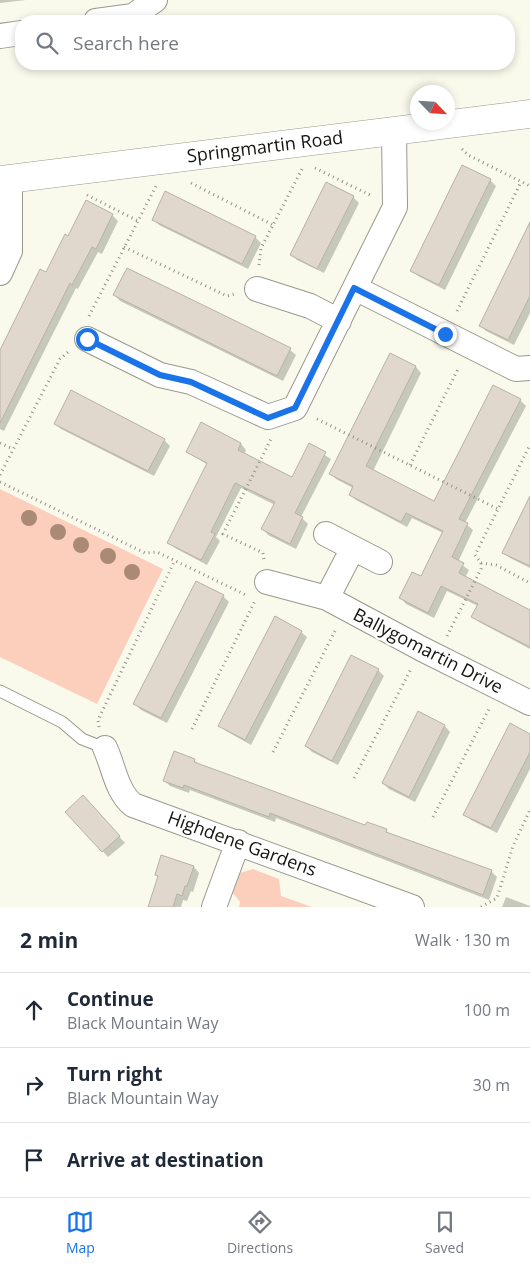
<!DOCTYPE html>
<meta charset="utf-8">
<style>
:root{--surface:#fff;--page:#f6f6f7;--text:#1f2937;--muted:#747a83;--line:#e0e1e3;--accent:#1a73e8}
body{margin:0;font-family:"Open Sans",sans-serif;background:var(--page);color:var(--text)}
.compass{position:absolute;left:410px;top:85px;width:45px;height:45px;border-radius:50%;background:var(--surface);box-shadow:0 2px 8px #0003;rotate:115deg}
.stop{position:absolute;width:15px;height:15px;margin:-11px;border:4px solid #1a73e8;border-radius:50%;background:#fff}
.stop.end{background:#1a73e8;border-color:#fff;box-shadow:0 1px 5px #0008}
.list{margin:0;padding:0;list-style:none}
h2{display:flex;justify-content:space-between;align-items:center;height:65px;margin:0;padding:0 20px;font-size:21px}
h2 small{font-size:16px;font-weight:400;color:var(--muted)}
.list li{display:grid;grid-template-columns:32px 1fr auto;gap:15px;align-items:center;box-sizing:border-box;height:75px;padding:0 20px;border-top:1px solid var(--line)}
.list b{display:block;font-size:19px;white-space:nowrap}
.list p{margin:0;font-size:16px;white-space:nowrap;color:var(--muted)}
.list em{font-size:16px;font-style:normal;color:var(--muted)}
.icon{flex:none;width:28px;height:28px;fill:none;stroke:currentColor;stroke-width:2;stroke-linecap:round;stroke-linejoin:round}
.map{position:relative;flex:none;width:530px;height:907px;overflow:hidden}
.search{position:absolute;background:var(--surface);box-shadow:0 2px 8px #0003;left:15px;right:15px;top:15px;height:55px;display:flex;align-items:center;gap:12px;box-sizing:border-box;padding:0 18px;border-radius:20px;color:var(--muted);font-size:19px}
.sheet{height:290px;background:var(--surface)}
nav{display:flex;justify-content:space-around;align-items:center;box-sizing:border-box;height:70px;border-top:1px solid var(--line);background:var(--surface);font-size:14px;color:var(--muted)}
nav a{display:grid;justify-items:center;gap:2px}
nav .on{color:var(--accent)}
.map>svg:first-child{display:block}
</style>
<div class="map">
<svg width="530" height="907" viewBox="0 0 530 907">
<rect width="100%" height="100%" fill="#f9faec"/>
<path fill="#fccfbd" d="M0,489L163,569L97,704L0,657Z
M253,869L279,879L281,896L312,907H239L240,902L233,893L240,873Z"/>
<path fill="#0003" d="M0,0H26L0,3Z
M490,180L496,186L445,290L418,276L412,270Z
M353,197L359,203L324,273L297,260L291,254Z
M112,215L118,221L102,254L98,252L78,289L76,288L4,431L0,429V353L69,237Z
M153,219L255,237L261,243L248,269L159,225Z
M530,225V313L514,345L486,331L481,326Z
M115,295L290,350L296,355L283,381L120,301Z
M391,355L416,367L421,373L373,471L434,503L520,400L526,406L465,523L473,530L458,562L469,570L465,578L530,612V649L479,622L473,617L478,606L447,591L434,618L406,604L401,598L421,577L443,533L412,518L407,527L356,500L350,495L353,488L336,479L330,473Z
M55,423L164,440L170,446L154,476L61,429Z
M202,424L241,444L246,450L244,455L292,479L309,445L331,459L301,517L308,524L296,549L268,535L263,529L275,505L241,488L216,537L220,541L207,565L175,548L169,543L208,465L187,452Z
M530,499V568L510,558L504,552Z
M223,596L229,602L167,723L141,710L135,704Z
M301,632L307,637L251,745L226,731L220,725Z
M378,670L384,676L338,765L312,752L306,746Z
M418,713L445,726L450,732L415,802L389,789L383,783Z
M530,735V769L497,833L471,820L465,814Z
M194,760L199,765L366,826L386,830L390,835L491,871L497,877L489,900L276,818L275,822L190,790L189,793L170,786L164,780Z
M89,803L125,843L108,857L67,812Z
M194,867L199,873L193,892L191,891L187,901L183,900L181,907H149L159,878L156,875Z
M506,897L530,906V907H502Z"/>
<path fill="#e0d8cc" stroke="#b9b1a6" d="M462,165L491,179L439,285L410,271Z
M326,182L354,196L317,269L290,255Z
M165,191L256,236L242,264L152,220Z
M86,200L113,214L96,249L92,247L72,285L70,283L0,423V350L40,269L46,272L65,234L68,236Z
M530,222V296L508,340L479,326Z
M127,268L291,348L277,376L113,295Z
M390,353L416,366L366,466L434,501L493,385L521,399L459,519L468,523L452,557L464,563L459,573L530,610V647L471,617L478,604L441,586L428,613L399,598L412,572L421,576L443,531L406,513L401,522L349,495L353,486L329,474Z
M71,390L165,439L148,471L54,424Z
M201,422L241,443L238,450L292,477L309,443L326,452L295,513L303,517L290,544L261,529L275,502L235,483L211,532L215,534L201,560L167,543L207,463L186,452Z
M530,496V566L502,553Z
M196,581L224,595L161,718L133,704Z
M275,616L302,631L245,740L218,726Z
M351,655L379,669L332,761L305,746Z
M418,711L445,725L409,797L382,783Z
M510,723L530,734V752L491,828L463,815Z
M174,751L195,759L194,762L227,774L365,825L367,822L387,829L386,832L492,870L483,895L270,813L269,817L184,785L183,788L163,781Z
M83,795L120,836L102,852L65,812Z
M161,855L194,866L187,886H185L182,896L177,894L173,907H148L158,876L155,875Z"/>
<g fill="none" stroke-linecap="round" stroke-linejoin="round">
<g stroke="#98998d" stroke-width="13">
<path id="service" d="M0,691L62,722L82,739L105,748"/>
</g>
<g stroke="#98998d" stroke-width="26">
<path id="minor" d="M96,21L133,16L155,0
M0,36L21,33
M0,273L10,251V179
M355,288L516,369L530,368
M257,289L310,306L339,321
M87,339L160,375L191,382L268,417L295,408L395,207L394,131
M326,534L380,562
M267,582L327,598L422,649L530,703
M327,598L353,548
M105,748C114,767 116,791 133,805L412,907
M214,907L238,842"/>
</g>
<g stroke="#98998d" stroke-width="29">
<path id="tertiary" d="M0,180L530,114"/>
</g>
<path stroke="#919288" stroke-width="3" stroke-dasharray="1 4" stroke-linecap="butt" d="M462,149L468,155L530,186
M315,168L370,195
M191,183L273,225
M87,195L138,221
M124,247L227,296L235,294
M259,265L261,248L302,169
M457,311L521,182
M89,316L156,186
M317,419L498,509
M0,443L13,449
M410,465L459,367
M0,475L60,359L68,352
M0,482L145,553L157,552L246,595
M264,559L263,553L223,534L271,439
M481,563L496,565L530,583
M447,636L481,569V563L475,555L530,445
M99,727L98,720L175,560
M192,729L255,601
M273,752L336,629
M354,778L411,669
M433,817L489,709
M481,907L497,898L513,846L530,810"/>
<use href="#service" stroke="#fff" stroke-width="11"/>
<use href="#minor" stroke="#fff" stroke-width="24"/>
<use href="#tertiary" stroke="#fff" stroke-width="28"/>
</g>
<g fill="#ab8a75">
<circle cx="29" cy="518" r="8"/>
<circle cx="58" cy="532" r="8"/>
<circle cx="81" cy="545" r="8"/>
<circle cx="108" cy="556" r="8"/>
<circle cx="132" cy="572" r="8"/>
</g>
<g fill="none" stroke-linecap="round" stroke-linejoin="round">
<path stroke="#1a73e8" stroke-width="6" d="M87,339L160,375L191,382L268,418L295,408L354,288L445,334"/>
</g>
<g text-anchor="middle" stroke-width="5" stroke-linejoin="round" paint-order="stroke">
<g font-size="18" fill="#141410" stroke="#fff">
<text transform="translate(265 147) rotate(-7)" y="6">Springmartin Road</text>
<text transform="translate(428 651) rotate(27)" y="6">Ballygomartin Drive</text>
<text transform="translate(242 844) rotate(20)" y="6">Highdene Gardens</text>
</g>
</g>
</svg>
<svg class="compass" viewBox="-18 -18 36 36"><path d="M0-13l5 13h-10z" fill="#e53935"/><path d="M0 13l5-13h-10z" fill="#747a83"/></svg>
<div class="stop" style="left:87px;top:339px"></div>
<div class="stop end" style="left:445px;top:334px"></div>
<div class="search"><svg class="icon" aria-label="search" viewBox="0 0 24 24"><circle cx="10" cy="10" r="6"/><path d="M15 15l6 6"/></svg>Search here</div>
</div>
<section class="sheet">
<h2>2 min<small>Walk · 130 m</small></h2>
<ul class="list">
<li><svg class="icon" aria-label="ahead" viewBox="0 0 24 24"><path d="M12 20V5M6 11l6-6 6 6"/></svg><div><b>Continue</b><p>Black Mountain Way</p></div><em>100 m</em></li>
<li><svg class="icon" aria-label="right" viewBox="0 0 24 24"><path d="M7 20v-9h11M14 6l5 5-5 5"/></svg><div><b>Turn right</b><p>Black Mountain Way</p></div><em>30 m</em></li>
<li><svg class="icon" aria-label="arrive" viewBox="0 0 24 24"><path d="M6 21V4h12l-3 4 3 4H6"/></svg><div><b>Arrive at destination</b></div></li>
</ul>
</section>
<nav>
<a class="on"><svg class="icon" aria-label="map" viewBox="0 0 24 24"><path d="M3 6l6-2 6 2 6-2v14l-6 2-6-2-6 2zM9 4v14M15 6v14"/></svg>Map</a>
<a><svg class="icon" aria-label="directions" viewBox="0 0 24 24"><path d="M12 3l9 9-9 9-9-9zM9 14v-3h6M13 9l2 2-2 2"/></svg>Directions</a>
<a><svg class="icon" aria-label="saved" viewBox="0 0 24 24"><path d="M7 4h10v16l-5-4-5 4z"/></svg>Saved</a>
</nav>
